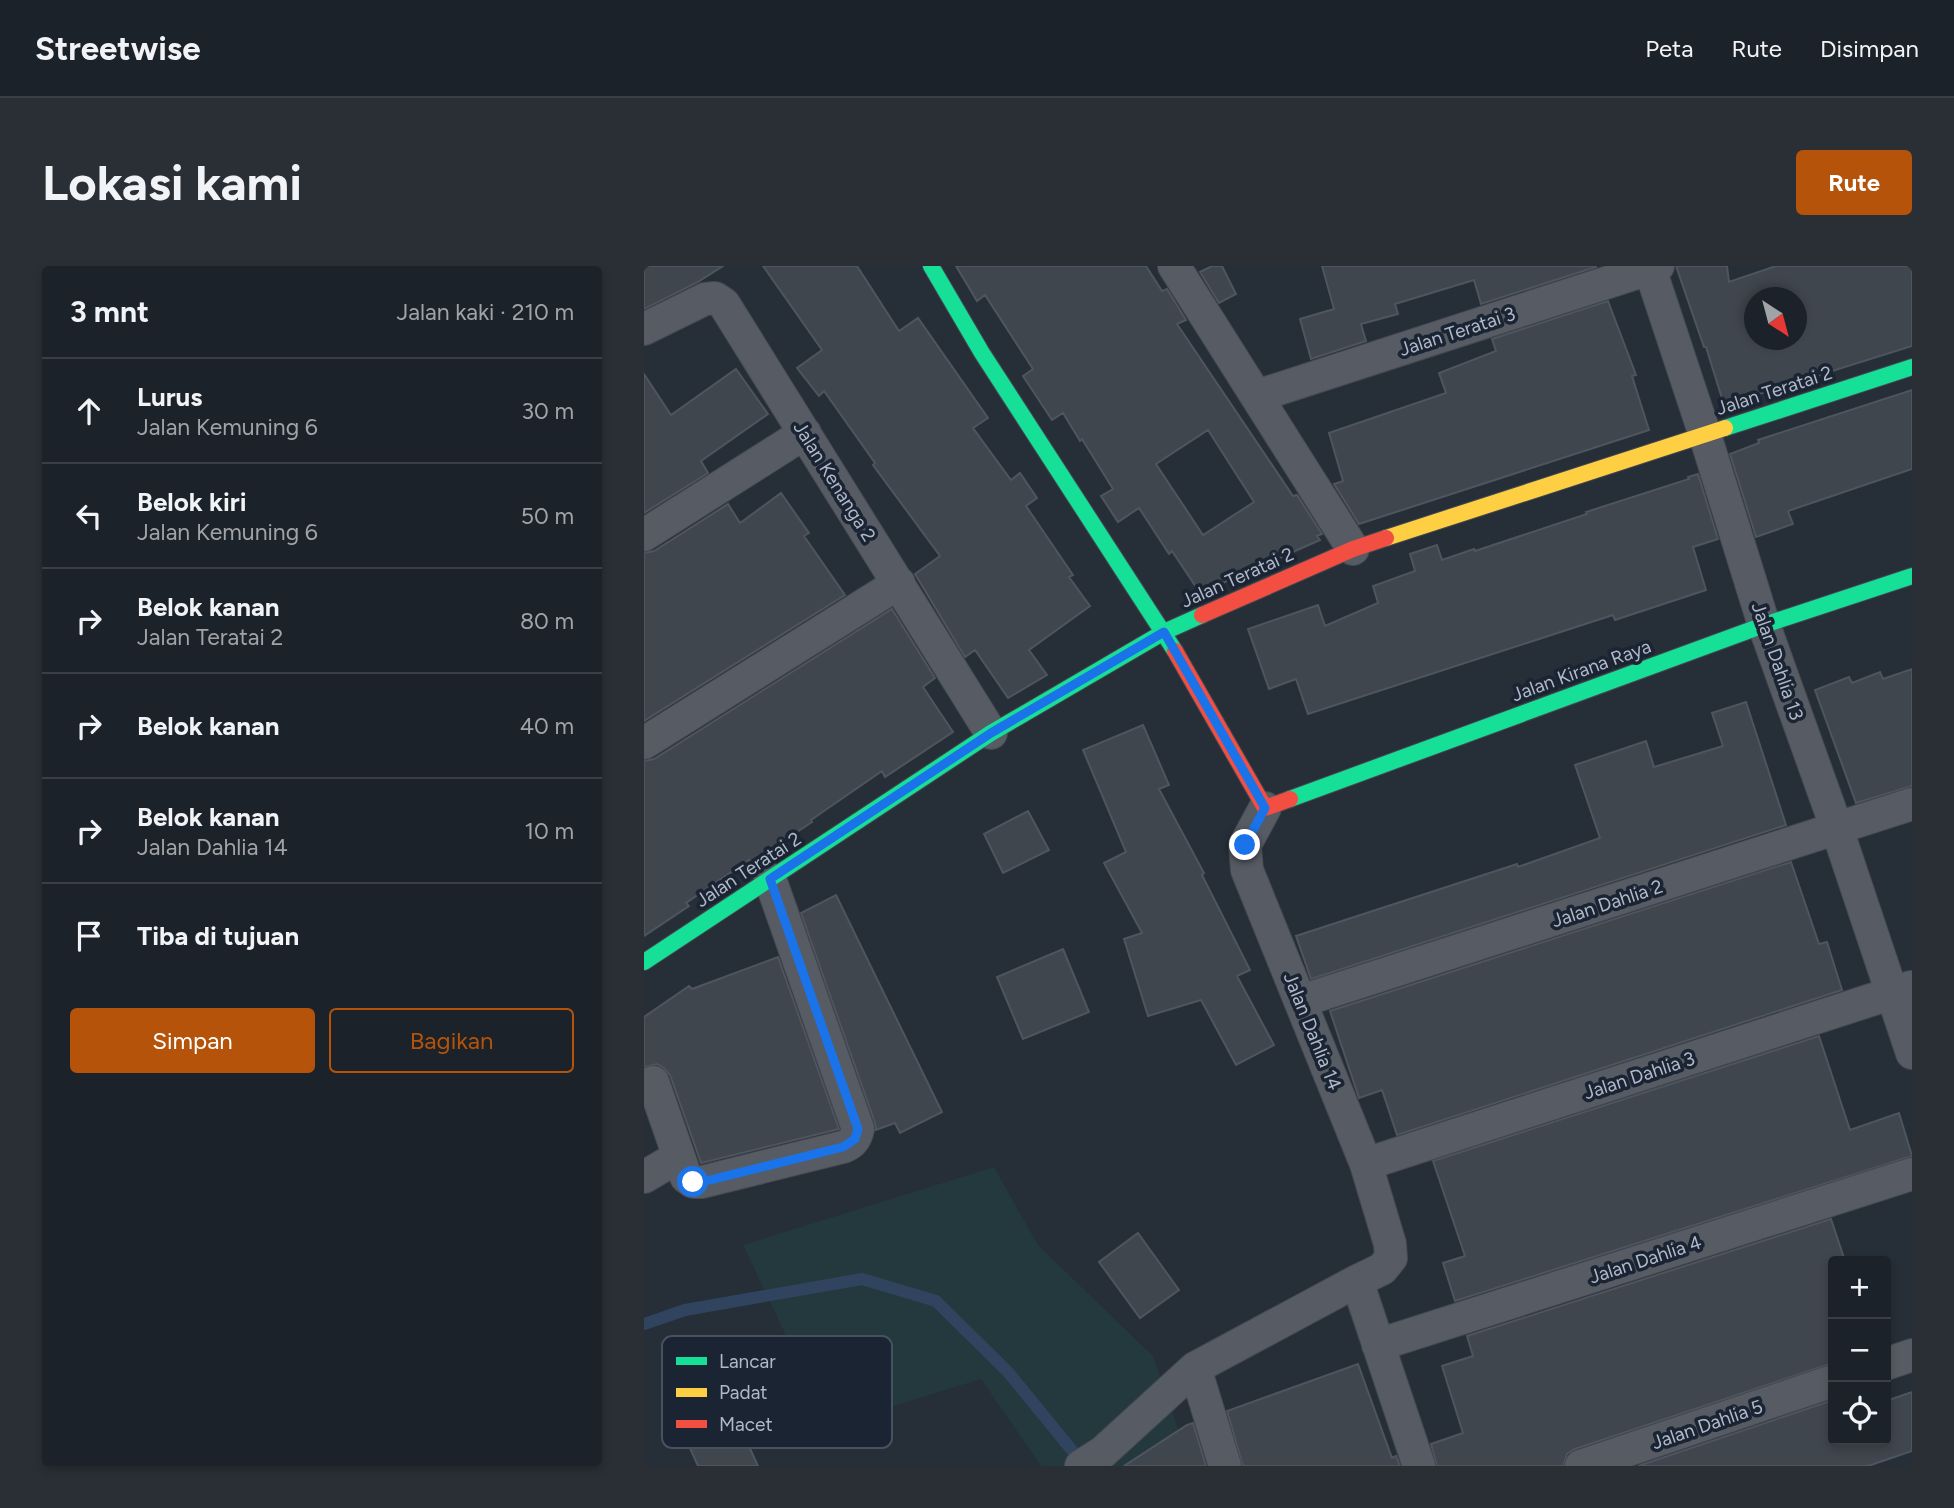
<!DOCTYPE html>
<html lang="id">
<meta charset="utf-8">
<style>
:root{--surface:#1c2229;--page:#292f35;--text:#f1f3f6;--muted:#a0a4a8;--line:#3a3f46;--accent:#b45309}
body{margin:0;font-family:Figtree,sans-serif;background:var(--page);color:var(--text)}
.controls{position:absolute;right:21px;bottom:21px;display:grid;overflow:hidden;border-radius:7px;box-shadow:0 4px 10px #0003}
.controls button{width:63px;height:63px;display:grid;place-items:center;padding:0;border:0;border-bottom:2px solid var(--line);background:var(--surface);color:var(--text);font:35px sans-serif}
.compass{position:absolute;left:1100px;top:21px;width:63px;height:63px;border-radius:50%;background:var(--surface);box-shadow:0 4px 10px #0003;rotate:144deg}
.stop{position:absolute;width:21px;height:21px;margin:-16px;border:5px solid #1a73e8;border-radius:50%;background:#fff}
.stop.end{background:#1a73e8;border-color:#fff;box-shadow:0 2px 7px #0008}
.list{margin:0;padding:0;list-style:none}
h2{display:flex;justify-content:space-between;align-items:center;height:91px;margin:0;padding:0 28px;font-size:30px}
h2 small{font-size:23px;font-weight:400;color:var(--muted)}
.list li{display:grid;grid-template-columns:46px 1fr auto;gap:21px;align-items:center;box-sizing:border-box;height:105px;padding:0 28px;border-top:2px solid var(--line)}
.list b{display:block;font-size:26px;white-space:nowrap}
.list p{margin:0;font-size:23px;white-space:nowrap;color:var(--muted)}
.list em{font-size:23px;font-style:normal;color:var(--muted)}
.actions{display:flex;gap:14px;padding:21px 28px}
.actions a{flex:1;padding:16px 0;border:2px solid var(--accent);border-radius:7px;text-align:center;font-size:24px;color:var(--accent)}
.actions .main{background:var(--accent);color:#fff}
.icon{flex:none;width:38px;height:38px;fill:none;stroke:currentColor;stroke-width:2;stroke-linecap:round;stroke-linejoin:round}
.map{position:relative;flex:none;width:1268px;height:1200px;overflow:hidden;border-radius:7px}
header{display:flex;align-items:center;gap:42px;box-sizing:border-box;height:98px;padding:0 35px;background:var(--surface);border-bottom:2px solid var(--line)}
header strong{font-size:33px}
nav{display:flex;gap:38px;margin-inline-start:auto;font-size:24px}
.intro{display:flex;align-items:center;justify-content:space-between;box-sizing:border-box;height:168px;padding:0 42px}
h1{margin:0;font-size:49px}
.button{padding:18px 32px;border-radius:7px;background:var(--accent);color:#fff;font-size:24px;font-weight:700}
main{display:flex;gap:42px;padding:0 42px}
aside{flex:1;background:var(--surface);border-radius:7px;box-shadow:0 4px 10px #0003}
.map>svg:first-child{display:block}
</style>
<header>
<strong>Streetwise</strong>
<nav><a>Peta</a><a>Rute</a><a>Disimpan</a></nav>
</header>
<div class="intro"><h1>Lokasi kami</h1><a class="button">Rute</a></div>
<main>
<aside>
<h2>3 mnt<small>Jalan kaki · 210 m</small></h2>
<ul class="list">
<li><svg class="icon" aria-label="ahead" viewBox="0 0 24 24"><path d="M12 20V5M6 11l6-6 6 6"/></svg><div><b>Lurus</b><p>Jalan Kemuning 6</p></div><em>30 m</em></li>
<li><svg class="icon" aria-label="left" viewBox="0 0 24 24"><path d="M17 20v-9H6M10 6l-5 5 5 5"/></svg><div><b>Belok kiri</b><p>Jalan Kemuning 6</p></div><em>50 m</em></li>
<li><svg class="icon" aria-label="right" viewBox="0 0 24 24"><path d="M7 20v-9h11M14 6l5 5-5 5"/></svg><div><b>Belok kanan</b><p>Jalan Teratai 2</p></div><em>80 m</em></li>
<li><svg class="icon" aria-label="right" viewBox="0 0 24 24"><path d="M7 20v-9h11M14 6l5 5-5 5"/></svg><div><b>Belok kanan</b></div><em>40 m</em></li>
<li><svg class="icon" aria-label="right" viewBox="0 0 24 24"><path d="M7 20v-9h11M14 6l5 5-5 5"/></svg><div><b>Belok kanan</b><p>Jalan Dahlia 14</p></div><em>10 m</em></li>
<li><svg class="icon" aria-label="arrive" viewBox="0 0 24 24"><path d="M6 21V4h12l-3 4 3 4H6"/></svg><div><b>Tiba di tujuan</b></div></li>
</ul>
<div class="actions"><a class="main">Simpan</a><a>Bagikan</a></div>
</aside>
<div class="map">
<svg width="1268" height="1200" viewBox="0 0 1268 1200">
<rect width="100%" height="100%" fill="#262e37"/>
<path fill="#23393d" d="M350,901L394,979L509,1090L547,1200H397L337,1113L185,1160L99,979Z"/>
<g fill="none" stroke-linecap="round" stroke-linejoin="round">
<path stroke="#304460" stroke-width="12" d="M0,1058L41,1044L218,1013L292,1035L364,1106L440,1199"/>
</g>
<path fill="#40464e" stroke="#4f555f" stroke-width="2" fill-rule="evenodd" d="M0,0H79L54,16L0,43Z
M119,0H213L255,65L274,52L344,152L329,162L367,214L376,207L393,232L382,240L429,309L425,311L446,340L385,384L403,409L364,432L331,384L321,391L271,308L296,290L229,199L231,197L180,125L175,130L153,102L178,84Z
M312,0H502L518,25L523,23L542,54L533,58L649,230L653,229L678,268L673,270L676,274L556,327L528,285L525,288L495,242L474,256L457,230L469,223L438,173L436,175L419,147L408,154L379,110L389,103L341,29L333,35ZM564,164L610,236L559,269L512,198Z
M568,0H578L592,28L575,37L556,6Z
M678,0H951L952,1L837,38L830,14L751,38L754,48L717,58L722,75L667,93L656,53L690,43Z
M1032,0H1083L1085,16L1132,0H1268V80L1080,139L1062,81H1060ZM1110,32H1152V74H1110Z
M964,35L992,109L988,110L1005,164L715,258L690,218L699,215L685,167L802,127L795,107L852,85L848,73Z
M92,103L124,148L57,195L64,207L0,247V108L27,149Z
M1268,124V203L1144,245L1149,258L1112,271L1086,188L1115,177L1114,174Z
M1054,208L1074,273L1049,281L1062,324L971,354L969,349L664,448L652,413L625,423L604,363L674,339L681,360L734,337L729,320L771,305L766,288L793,279L798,294L830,283L831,285L943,248L942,246L1045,213L1044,211Z
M137,227L165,267L160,270L201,329L0,455V287L10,285L84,238L96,257Z
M248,343L291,412L279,421L309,466L241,511L238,505L167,554L168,556L107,597L105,594L42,637L45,640L0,670V495L10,493Z
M1268,403V520L1212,537L1171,424L1205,411L1208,417L1236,406L1239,413Z
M1102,436L1142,559L667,713L652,670L873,598L874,601L956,572L931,499L1002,475L1010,501L1079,480L1068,447Z
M499,459L525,519L515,523L560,607L558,609L606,704L593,710L630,779L592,799L557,734L504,750L480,673L498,667L460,597L482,586L439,484Z
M384,545L405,584L359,607L340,568Z
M1147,596L1175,678L1183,676L1198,724L753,869L738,824L715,832L686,745Z
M192,629L298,846L256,867L251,857L232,864L231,857L157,647Z
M419,683L445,746L379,773L353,711Z
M134,691L195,863L57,897L26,809L20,802L13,798L0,801V751L45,720L48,723Z
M1175,770L1206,864L1255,847L1268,890L811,1035L799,997L821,990L789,895Z
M1187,953L1201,995H1189V1097L931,1183L923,1188L919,1200H793L787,1178L819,1167L798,1100L829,1090L823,1070Z
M494,967L535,1024L496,1052L455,996Z
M714,1098L748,1192L752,1190L756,1200H599L583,1145Z
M1268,1126V1185L1224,1200H994L1189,1134V1174H1242V1135Z
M85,1137L114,1200H54L36,1160Z
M549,1157L562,1200H480L543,1159Z"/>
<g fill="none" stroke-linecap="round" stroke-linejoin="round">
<g stroke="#444950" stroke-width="34">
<path id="street" d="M530,0L709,283
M1005,0L1061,169L1120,359L1193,563L1268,787
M0,63L61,33L71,32L80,38L347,467
M613,130L1014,0
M0,269L161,167
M0,477L255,317
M657,735L1268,538
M9,816L42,911L49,916H58L199,881C208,878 212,873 214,863L126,613
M722,898L1267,721
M0,911L34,891
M713,1015L775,1200
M734,1079L1268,908
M1242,1098L1268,1089
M551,1102L581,1200
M437,1200L459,1186L551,1102L713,1015L738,1003L747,992L746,978L722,898L603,604L601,579L621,542
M937,1200L1189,1115"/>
</g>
<g stroke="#444950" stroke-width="18">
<path id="fast" d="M287,0L338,87L531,385
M1081,162L1268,101
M646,533L1120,359L1268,310
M0,696L347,467L520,366L558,349"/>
</g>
<g stroke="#444950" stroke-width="18">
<path id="slow" d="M742,272L1081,162"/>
</g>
<g stroke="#444950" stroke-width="18">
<path id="jam" d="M558,349L709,283L742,272
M531,385L621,542L646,533"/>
</g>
<use href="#street" stroke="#575c64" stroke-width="32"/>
<use href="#fast" stroke="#16e098" stroke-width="16"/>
<use href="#slow" stroke="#ffcf43" stroke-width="16"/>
<use href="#jam" stroke="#f24e42" stroke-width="16"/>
</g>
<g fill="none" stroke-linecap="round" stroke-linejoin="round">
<path stroke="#1a73e8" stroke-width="9" d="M49,916H58L199,881L211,873L214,863L126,613L347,467L520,366L621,542L601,579"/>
</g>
<g text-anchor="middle" stroke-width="7" stroke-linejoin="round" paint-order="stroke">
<g font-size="19" fill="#b0b9c9" stroke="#1a2432">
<text transform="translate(813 65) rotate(-18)" y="7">Jalan Teratai 3</text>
<text transform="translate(1130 124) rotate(-18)" y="7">Jalan Teratai 2</text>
<text transform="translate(191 215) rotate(58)" y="7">Jalan Kenanga 2</text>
<text transform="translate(593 311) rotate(-24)" y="7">Jalan Teratai 2</text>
<text transform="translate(1134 395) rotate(71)" y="7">Jalan Dahlia 13</text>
<text transform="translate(937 404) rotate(-20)" y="7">Jalan Kirana Raya</text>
<text transform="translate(104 603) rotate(-33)" y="7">Jalan Teratai 2</text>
<text transform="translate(963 637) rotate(-18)" y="7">Jalan Dahlia 2</text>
<text transform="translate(669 765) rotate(68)" y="7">Jalan Dahlia 14</text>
<text transform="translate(995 809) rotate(-18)" y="7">Jalan Dahlia 3</text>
<text transform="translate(1001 993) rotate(-18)" y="7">Jalan Dahlia 4</text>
<text transform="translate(1063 1158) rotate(-19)" y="7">Jalan Dahlia 5</text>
</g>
</g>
<rect x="18" y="1070" width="230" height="112" rx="10" fill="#1a2432" stroke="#47515f" stroke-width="2"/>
<rect x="32" y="1091" width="31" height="8" fill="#16e098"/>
<rect x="32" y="1122" width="31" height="9" fill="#ffcf43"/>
<rect x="32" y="1154" width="31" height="8" fill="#f24e42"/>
<g font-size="19" fill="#b0b9c9">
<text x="75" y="1102">Lancar</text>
<text x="75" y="1133">Padat</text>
<text x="75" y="1165">Macet</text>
</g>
</svg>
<div class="controls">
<button>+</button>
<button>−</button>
<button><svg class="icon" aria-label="locate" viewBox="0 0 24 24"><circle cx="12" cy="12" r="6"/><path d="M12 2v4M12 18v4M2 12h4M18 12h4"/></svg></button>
</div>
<svg class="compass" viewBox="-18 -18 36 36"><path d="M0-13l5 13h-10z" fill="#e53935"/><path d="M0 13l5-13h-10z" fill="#a0a4a8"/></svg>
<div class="stop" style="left:49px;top:916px"></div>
<div class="stop end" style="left:601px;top:579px"></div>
</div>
</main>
